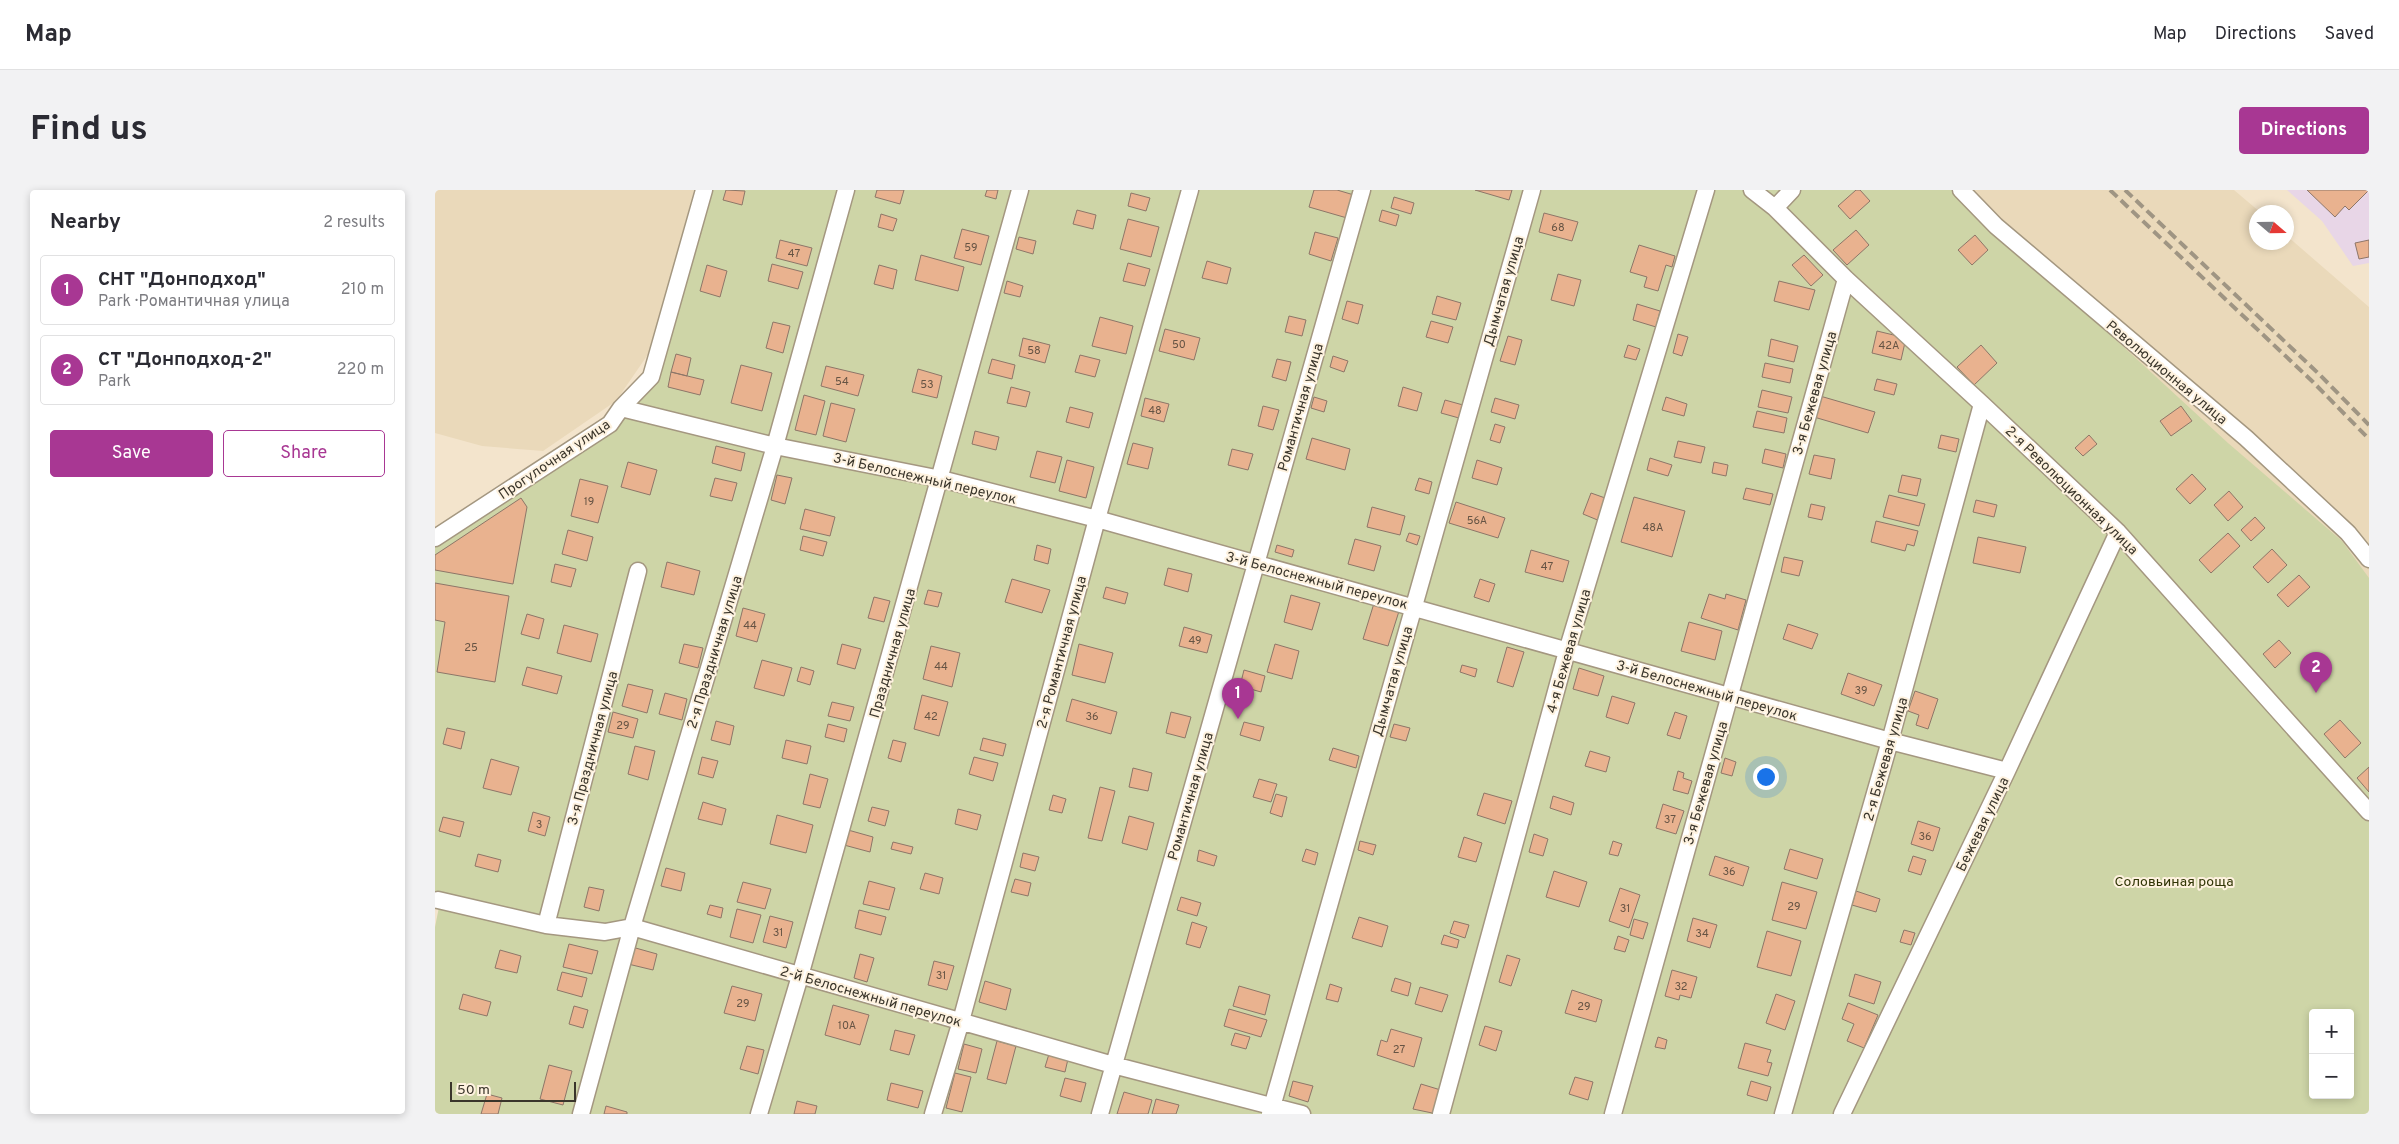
<!DOCTYPE html>
<meta charset="utf-8">
<style>
:root{--surface:#fff;--page:#f2f2f3;--text:#2b2b33;--muted:#7c7c81;--line:#e1e1e2;--accent:#a83793}
body{margin:0;font-family:Overpass,sans-serif;background:var(--page);color:var(--text)}
.controls{position:absolute;right:15px;bottom:15px;display:grid;overflow:hidden;border-radius:5px;box-shadow:0 2px 8px #0003}
.controls button{width:45px;height:45px;display:grid;place-items:center;padding:0;border:0;border-bottom:1px solid var(--line);background:var(--surface);color:var(--text);font:25px sans-serif}
.compass{position:absolute;left:1814px;top:15px;width:45px;height:45px;border-radius:50%;background:var(--surface);box-shadow:0 2px 8px #0003;rotate:110deg}
.scale{position:absolute;left:15px;bottom:12px;width:126px;box-sizing:border-box;padding-left:5px;border:2px solid #3a352b;border-top:0;font-size:14px;line-height:18px;white-space:nowrap;color:#3a352b;-webkit-text-stroke:4px #fef2df;paint-order:stroke}
.you{position:absolute;left:1330px;top:586px;width:18px;height:18px;margin:-12px;border:4px solid #fff;border-radius:50%;background:#1a73e8;box-shadow:0 0 0 8px #1a73e833}
.badge{display:grid;place-items:center;width:32px;height:32px;border-radius:50%;background:var(--accent);color:#fff;font-size:16px;font-weight:700}
.pin{position:absolute;translate:-50% -41px;filter:drop-shadow(0 1px 2px #0008)}
.pin::after{content:'';position:absolute;top:26px;width:18px;height:15px;background:inherit;clip-path:polygon(0 0,100% 0,50% 100%)}
.list{margin:0;padding:0;list-style:none}
h2{display:flex;justify-content:space-between;align-items:center;height:65px;margin:0;padding:0 20px;font-size:21px}
h2 small{font-size:16px;font-weight:400;color:var(--muted)}
.list li{display:grid;grid-template-columns:32px 1fr auto;gap:15px;align-items:center;box-sizing:border-box;height:70px;margin:0 10px 10px;padding:0 10px;border:1px solid var(--line);border-radius:5px}
.list b{display:block;font-size:19px;white-space:nowrap}
.list p{margin:0;font-size:16px;white-space:nowrap;color:var(--muted)}
.list em{font-size:16px;font-style:normal;color:var(--muted)}
.actions{display:flex;gap:10px;padding:15px 20px}
.actions a{flex:1;padding:11px 0;border:1px solid var(--accent);border-radius:5px;text-align:center;font-size:18px;color:var(--accent)}
.actions .main{background:var(--accent);color:#fff}
.map{position:relative;flex:none;width:1934px;height:924px;overflow:hidden;border-radius:5px}
header{display:flex;align-items:center;gap:30px;box-sizing:border-box;height:70px;padding:0 25px;background:var(--surface);border-bottom:1px solid var(--line)}
header strong{font-size:24px}
nav{display:flex;gap:28px;margin-inline-start:auto;font-size:18px}
.intro{display:flex;align-items:center;justify-content:space-between;box-sizing:border-box;height:120px;padding:0 30px}
h1{margin:0;font-size:35px}
.button{padding:12px 22px;border-radius:5px;background:var(--accent);color:#fff;font-size:18px;font-weight:700}
main{display:flex;gap:30px;padding:0 30px}
aside{flex:1;background:var(--surface);border-radius:5px;box-shadow:0 2px 8px #0003}
.map>svg:first-child{display:block}
</style>
<header>
<strong>Map</strong>
<nav><a>Map</a><a>Directions</a><a>Saved</a></nav>
</header>
<div class="intro"><h1>Find us</h1><a class="button">Directions</a></div>
<main>
<aside>
<h2>Nearby<small>2 results</small></h2>
<ul class="list">
<li><span class="badge">1</span><div><b>СНТ &quot;Донподход&quot;</b><p>Park · Романтичная улица</p></div><em>210 m</em></li>
<li><span class="badge">2</span><div><b>СТ &quot;Донподход-2&quot;</b><p>Park</p></div><em>220 m</em></li>
</ul>
<div class="actions"><a class="main">Save</a><a>Share</a></div>
</aside>
<div class="map">
<svg width="1934" height="924" viewBox="0 0 1934 924">
<rect width="100%" height="100%" fill="#f3e4cc"/>
<path fill="#e8d6e7" d="M1852,0H1934V73L1918,76L1887,31Z"/>
<path fill="#ead9ba" d="M0,0H259L216,160L181,211L108,261L47,256L0,243Z
M1524,0H1799L1825,22H1822V52H1852V46L1934,117V422Z"/>
<path fill="#ced5a7" fill-rule="evenodd" d="M262,0H1518L1793,253L1907,351L1934,388V924H0V737L4,717L0,703V349L209,198ZM1878,823H1915V905H1878Z"/>
<path fill="#e9b28f" stroke="#8d7668" d="M291,0L310,1L307,15L288,10Z
M442,0H469L465,14L440,7Z
M552,0H563L561,9L550,6Z
M879,0H902L919,5L912,28L874,17Z
M1040,0H1077L1074,10Z
M1421,0H1425L1435,11L1415,29L1403,16Z
M1872,0H1934L1914,20L1910,16L1900,27Z
M696,3L715,8L711,21L693,16Z
M959,7L979,13L976,24L956,18Z
M642,20L661,25L658,39L638,34Z
M947,20L964,25L961,36L944,31Z
M1109,23L1143,32L1137,51L1104,42Z
M446,24L462,29L458,41L443,37Z
M693,29L724,37L716,67L685,59Z
M527,39L554,46L546,75L519,68Z
M1421,40L1434,55L1412,75L1398,60Z
M880,42L903,48L896,71L874,64Z
M1540,45L1553,60L1537,75L1523,60Z
M584,47L601,51L598,64L581,59Z
M345,50L377,58L372,76L341,68Z
M1934,50V67L1924,69L1920,53Z
M1204,55L1240,66L1237,77L1231,75L1223,101L1209,97L1212,87L1195,82Z
M486,65L529,77L523,101L480,90Z
M1369,65L1388,85L1376,96L1357,75Z
M772,71L796,78L792,94L767,88Z
M693,73L715,79L710,96L688,91Z
M337,74L368,82L363,99L333,91Z
M272,75L292,81L285,107L265,101Z
M444,75L462,80L458,99L439,94Z
M1123,84L1146,90L1139,116L1116,110Z
M572,91L588,96L585,107L569,103Z
M1344,91L1380,100L1374,120L1339,111Z
M1002,106L1026,113L1021,130L997,124Z
M912,111L928,115L923,134L907,129Z
M1202,114L1225,121L1221,137L1198,130Z
M854,126L871,130L867,146L850,142Z
M665,127L698,136L691,164L657,156Z
M996,131L1018,137L1013,153L991,147Z
M338,132L355,136L348,163L331,158Z
M730,139L765,148L759,170L724,161Z
M1442,141L1471,148L1466,170L1437,163Z
M1243,144L1253,147L1247,166L1238,163Z
M1073,146L1087,150L1080,175L1065,171Z
M588,148L615,155L610,173L584,166Z
M1336,149L1363,156L1359,172L1333,166Z
M1193,155L1205,159L1201,170L1189,167Z
M1546,155L1562,173L1539,195L1522,177Z
M241,164L256,168L252,186L236,182Z
M645,165L665,170L660,187L640,182Z
M898,166L913,171L909,182L895,177Z
M557,169L580,175L577,189L553,183Z
M842,169L856,172L851,191L837,187Z
M1330,173L1358,179L1355,193L1327,187Z
M306,175L337,183L327,221L296,213Z
M391,176L429,185L423,206L386,196Z
M483,179L507,186L502,208L477,202Z
M236,182L269,190L265,205L233,197Z
M1442,189L1462,194L1459,205L1439,200Z
M576,197L595,202L591,217L572,213Z
M968,197L987,203L982,221L963,216Z
M1327,200L1357,207L1353,223L1323,217Z
M369,205L390,211L381,245L360,240Z
M1385,206L1440,222L1433,243L1379,227Z
M879,207L892,211L889,222L876,218Z
M1231,207L1252,214L1249,226L1227,220Z
M710,208L734,214L729,232L706,226Z
M1060,208L1084,215L1080,229L1056,222Z
M1010,210L1028,215L1024,228L1006,223Z
M396,213L420,219L411,252L388,246Z
M828,216L844,220L838,240L823,236Z
M1746,216L1757,231L1736,246L1725,231Z
M635,217L658,223L654,238L631,232Z
M1322,221L1352,228L1349,243L1318,237Z
M1060,234L1070,237L1065,253L1055,250Z
M540,241L564,247L561,260L537,254Z
M1506,245L1524,249L1521,262L1503,258Z
M1654,245L1662,254L1648,266L1640,258Z
M877,248L915,259L910,280L871,269Z
M1243,251L1270,257L1266,273L1239,267Z
M698,253L718,258L713,279L692,274Z
M281,256L310,263L306,281L277,273Z
M797,259L818,264L813,280L793,275Z
M1330,259L1351,264L1348,278L1327,273Z
M602,261L627,267L620,293L595,287Z
M1379,265L1400,269L1396,289L1374,284Z
M1215,268L1237,275L1233,286L1212,280Z
M632,270L659,277L651,308L624,301Z
M1042,270L1067,278L1062,295L1037,288Z
M193,272L222,280L215,305L186,297Z
M1279,272L1293,275L1291,286L1277,283Z
M1757,284L1771,299L1755,314L1741,299Z
M342,285L357,288L350,314L336,310Z
M1467,285L1486,289L1482,306L1463,302Z
M280,288L302,293L297,311L275,306Z
M984,288L997,292L994,304L980,300Z
M145,289L173,296L163,333L136,326Z
M1311,298L1338,304L1335,315L1308,309Z
M1794,301L1808,317L1793,331L1779,315Z
M1156,303L1173,309L1165,331L1148,324Z
M1454,305L1490,314L1484,336L1448,327Z
M1199,307L1250,321L1237,367L1186,352Z
M86,308L92,317L78,394L0,380V365Z
M1541,310L1562,315L1559,327L1538,322Z
M1021,312L1070,328L1063,348L1014,333Z
M1376,314L1390,317L1387,330L1373,327Z
M937,317L970,326L965,345L932,337Z
M370,319L400,327L395,346L365,339Z
M1820,327L1830,338L1816,351L1806,340Z
M1441,331L1483,341L1479,356L1472,354L1470,361L1436,352Z
M133,340L158,347L152,371L127,364Z
M974,343L985,346L982,355L971,351Z
M1793,343L1805,356L1776,383L1764,370Z
M368,346L392,352L388,366L365,360Z
M1543,347L1591,357L1585,383L1538,373Z
M920,349L946,356L939,381L913,374Z
M602,355L616,359L613,374L599,370Z
M842,355L859,360L857,367L840,362Z
M1837,359L1852,375L1833,393L1818,377Z
M1096,360L1134,371L1128,392L1090,382Z
M1349,367L1368,371L1364,386L1346,382Z
M232,372L265,381L259,405L226,397Z
M120,374L141,379L136,397L116,392Z
M733,378L757,384L753,402L729,395Z
M1864,385L1875,397L1853,417L1842,405Z
M577,389L615,400L607,423L570,412Z
M1045,389L1060,394L1054,412L1039,407Z
M0,393L74,406L60,492L2,482L10,432L0,430Z
M671,397L693,403L690,414L668,408Z
M493,400L507,403L503,417L489,414Z
M1274,404L1290,409L1291,404L1311,410L1303,440L1266,428Z
M856,405L885,413L877,440L849,432Z
M439,407L455,411L449,432L433,428Z
M940,410L965,418L953,456L928,449Z
M308,418L330,424L322,452L301,446Z
M92,424L109,429L104,449L86,444Z
M1254,432L1287,441L1280,470L1246,461Z
M1353,434L1383,444L1377,459L1348,449Z
M129,435L163,444L156,472L122,463Z
M749,437L777,445L772,463L744,456Z
M1844,450L1856,463L1840,478L1828,464Z
M249,454L268,458L263,478L244,473Z
M407,454L426,459L420,479L402,474Z
M644,454L678,463L670,493L637,485Z
M840,454L864,461L857,489L832,482Z
M496,456L525,463L517,497L488,489Z
M1072,457L1089,462L1078,497L1062,492Z
M327,470L357,478L349,506L319,498Z
M1027,475L1042,479L1040,487L1025,482Z
M92,477L127,486L122,504L87,495Z
M366,477L379,481L375,495L362,491Z
M1144,478L1169,486L1163,506L1138,499Z
M809,480L830,486L826,502L805,496Z
M1413,483L1447,495L1439,516L1406,504Z
M193,494L218,500L212,523L187,516Z
M1480,501L1503,509L1493,539L1481,535L1484,525L1473,521Z
M230,503L252,509L247,530L224,524Z
M487,505L513,512L504,546L479,539Z
M1177,506L1200,513L1193,534L1171,527Z
M637,509L682,522L676,544L631,531Z
M397,512L419,517L415,531L393,526Z
M178,522L203,529L198,548L173,542Z
M736,522L756,527L750,548L731,543Z
M1240,522L1252,526L1245,549L1232,545Z
M1905,530L1926,553L1910,568L1889,544Z
M281,531L299,536L295,555L276,550Z
M809,532L829,537L825,551L805,545Z
M393,534L412,539L409,552L390,547Z
M959,534L975,538L971,551L955,547Z
M12,538L30,542L26,559L8,554Z
M548,548L571,554L568,566L545,560Z
M351,550L376,556L372,574L347,568Z
M458,550L471,553L466,572L453,568Z
M200,556L220,561L213,590L193,584Z
M898,558L924,566L921,578L894,570Z
M1155,561L1175,567L1171,582L1150,576Z
M267,567L283,571L278,588L263,584Z
M539,567L563,573L558,591L534,584Z
M1290,568L1301,572L1297,586L1286,583Z
M56,569L84,577L76,605L48,598Z
M1934,577V602L1922,588Z
M698,578L717,583L713,601L694,597Z
M1243,581L1249,583L1248,588L1257,591L1253,604L1238,600Z
M375,584L393,589L385,618L368,614Z
M824,589L842,594L836,612L818,607Z
M665,597L680,601L667,651L653,648Z
M1049,603L1077,611L1070,634L1042,625Z
M841,604L852,607L847,627L835,623Z
M618,605L631,609L627,623L614,620Z
M1118,606L1139,613L1136,625L1115,618Z
M268,612L291,619L287,635L263,629Z
M1228,614L1249,621L1241,644L1221,638Z
M437,617L454,621L450,636L433,631Z
M523,619L546,625L542,640L520,634Z
M98,622L115,627L110,646L93,641Z
M342,625L378,635L371,663L335,654Z
M694,626L719,633L712,660L687,653Z
M8,627L29,632L25,647L4,641Z
M1483,631L1505,638L1498,661L1476,654Z
M413,640L438,647L435,662L409,655Z
M1099,644L1113,649L1108,666L1094,662Z
M1029,647L1047,653L1041,672L1023,667Z
M925,651L941,655L938,665L923,660Z
M1178,651L1187,654L1183,666L1174,664Z
M458,652L478,657L476,664L456,659Z
M871,659L883,663L880,675L867,671Z
M1355,659L1388,669L1382,689L1349,679Z
M764,660L782,666L779,676L762,671Z
M588,663L604,667L600,681L585,677Z
M43,664L66,670L63,682L40,676Z
M1280,666L1314,677L1308,696L1274,685Z
M1478,666L1491,670L1486,685L1473,681Z
M231,678L250,683L246,701L226,696Z
M1119,681L1152,692L1144,717L1111,707Z
M490,683L508,688L504,704L485,699Z
M580,689L596,693L593,706L576,702Z
M434,691L460,698L454,720L428,714Z
M308,692L336,699L330,719L302,712Z
M1347,692L1382,702L1371,739L1337,730Z
M154,697L169,700L164,721L149,717Z
M1185,698L1205,705L1194,738L1174,731Z
M1421,701L1445,709L1441,722L1417,715Z
M746,707L766,713L762,726L742,720Z
M275,715L288,718L286,728L272,724Z
M302,719L326,725L318,753L295,747Z
M424,720L451,727L446,745L420,738Z
M335,726L358,732L351,758L328,752Z
M924,727L953,736L947,757L917,748Z
M1258,728L1282,735L1275,758L1252,751Z
M1199,729L1213,733L1208,749L1195,745Z
M1019,731L1034,735L1030,748L1015,743Z
M757,732L772,737L765,758L751,754Z
M1469,740L1480,743L1476,755L1465,752Z
M1332,741L1366,751L1356,786L1322,777Z
M1009,745L1024,750L1022,758L1006,754Z
M1183,746L1194,750L1190,762L1179,759Z
M134,754L163,761L157,784L128,777Z
M197,757L222,764L218,780L193,774Z
M65,760L86,766L82,783L60,778Z
M425,764L439,768L432,792L419,788Z
M1072,765L1085,769L1076,796L1064,792Z
M499,771L519,776L512,800L493,795Z
M1237,780L1262,787L1256,808L1245,805L1244,810L1230,806Z
M127,782L152,788L147,807L122,800Z
M1420,784L1446,792L1439,814L1414,806Z
M960,788L976,793L973,806L956,801Z
M550,791L576,799L571,820L544,812Z
M895,794L907,798L903,812L891,809Z
M297,796L327,804L320,831L289,823Z
M804,796L835,805L830,825L798,816Z
M985,797L1013,805L1007,822L980,814Z
M1137,800L1167,810L1161,832L1130,823Z
M28,804L56,812L52,826L24,819Z
M1341,804L1360,811L1350,840L1331,833Z
M1413,813L1443,825L1429,858L1412,851L1419,834L1407,829Z
M398,815L434,825L425,855L390,845Z
M139,816L153,820L148,838L134,834Z
M794,819L832,830L826,847L789,836Z
M1050,836L1067,841L1061,861L1044,855Z
M956,839L987,848L979,877L942,865L946,850L952,852Z
M460,840L480,845L474,865L455,860Z
M800,843L815,847L811,859L796,855Z
M1223,847L1232,850L1230,859L1220,857Z
M562,851L581,856L571,894L552,889Z
M1310,853L1336,860L1332,872L1337,873L1333,886L1303,878Z
M529,854L547,859L541,883L523,879Z
M312,856L329,860L323,884L305,879Z
M614,864L633,869L630,882L610,877Z
M114,875L137,881L128,915L105,909Z
M520,883L536,887L527,922L511,918Z
M1140,887L1158,892L1153,910L1134,904Z
M630,888L651,893L646,912L625,906Z
M858,891L878,896L873,912L854,906Z
M1316,891L1336,897L1332,911L1312,905Z
M456,893L488,901L483,918L452,910Z
M986,894L1009,901L1002,924L978,919Z
M689,902L717,910L713,924H682Z
M52,904L67,908L63,924H46Z
M721,909L744,915L741,924H717Z
M362,911L382,916L380,924H359Z
M171,916L192,922V924H169Z"/>
<g fill="none" stroke-linecap="round" stroke-linejoin="round">
<g stroke="#a49780" stroke-width="19">
<path id="street" d="M1317,0L1340,18L1411,89L1547,214L1683,342L1934,622
M1526,0L1561,36L1811,248L1913,343L1934,369
M1340,18L1357,0
M186,218L340,256L506,289L662,329L1455,551L1572,581
M0,348L175,234L186,218L216,187L269,0
M3,710L111,735L170,742L197,737L678,875L867,924
M111,735L203,381
M146,924L197,737L340,256L411,0
M324,924L365,786L585,0
M498,924L526,831L662,329L755,0
M665,924L927,0
M835,924L1097,0
M1006,924L1132,461L1271,0
M1178,924L1411,89
M1348,924L1455,551L1547,214
M1407,924L1572,581L1683,342"/>
</g>
<use href="#street" stroke="#fff" stroke-width="16"/>
<path stroke="#9f9583" stroke-width="4" stroke-dasharray="10 5" stroke-linecap="butt" d="M1675,0L1878,192L1934,249
M1690,0L1885,185L1934,235"/>
</g>
<g text-anchor="middle" stroke-width="4" stroke-linejoin="round" paint-order="stroke">
<g font-size="11" fill="#665444">
<text x="1123" y="41">68</text>
<text x="536" y="61">59</text>
<text x="359" y="67">47</text>
<text x="744" y="158">50</text>
<text x="1454" y="159">42А</text>
<text x="599" y="164">58</text>
<text x="407" y="195">54</text>
<text x="492" y="198">53</text>
<text x="720" y="224">48</text>
<text x="154" y="315">19</text>
<text x="1042" y="334">56А</text>
<text x="1218" y="341">48А</text>
<text x="1112" y="380">47</text>
<text x="315" y="439">44</text>
<text x="760" y="454">49</text>
<text x="36" y="461">25</text>
<text x="506" y="480">44</text>
<text x="1426" y="504">39</text>
<text x="496" y="530">42</text>
<text x="657" y="530">36</text>
<text x="188" y="539">29</text>
<text x="1235" y="633">37</text>
<text x="104" y="638">3</text>
<text x="1490" y="650">36</text>
<text x="1294" y="685">36</text>
<text x="1359" y="720">29</text>
<text x="1190" y="722">31</text>
<text x="343" y="746">31</text>
<text x="1267" y="747">34</text>
<text x="506" y="789">31</text>
<text x="1246" y="800">32</text>
<text x="308" y="817">29</text>
<text x="1149" y="820">29</text>
<text x="412" y="839">10А</text>
<text x="964" y="863">27</text>
</g>
<g font-size="14" fill="#3a352b" stroke="#fef2df">
<text transform="translate(1068 101) rotate(-74)" y="5">Дымчатая улица</text>
<text transform="translate(1732 182) rotate(40)" y="5">Революционная улица</text>
<text transform="translate(1379 203) rotate(-74)" y="5">3-я Бежевая улица</text>
<text transform="translate(865 217) rotate(-74)" y="5">Романтичная улица</text>
<text transform="translate(119 269) rotate(-34)" y="5">Прогулочная улица</text>
<text transform="translate(490 288) rotate(13)" y="5">3-й Белоснежный переулок</text>
<text transform="translate(1637 300) rotate(44)" y="5">2-я Революционная улица</text>
<text transform="translate(882 390) rotate(15)" y="5">3-й Белоснежный переулок</text>
<text transform="translate(1133 461) rotate(-74)" y="5">4-я Бежевая улица</text>
<text transform="translate(279 462) rotate(-73)" y="5">2-я Праздничная улица</text>
<text transform="translate(626 462) rotate(-75)" y="5">2-я Романтичная улица</text>
<text transform="translate(457 463) rotate(-74)" y="5">Праздничная улица</text>
<text transform="translate(957 491) rotate(-74)" y="5">Дымчатая улица</text>
<text transform="translate(1272 500) rotate(16)" y="5">3-й Белоснежный переулок</text>
<text transform="translate(157 558) rotate(-75)" y="5">3-я Праздничная улица</text>
<text transform="translate(1450 569) rotate(-74)" y="5">2-я Бежевая улица</text>
<text transform="translate(1270 593) rotate(-74)" y="5">3-я Бежевая улица</text>
<text transform="translate(755 606) rotate(-74)" y="5">Романтичная улица</text>
<text transform="translate(1547 634) rotate(-64)" y="5">Бежевая улица</text>
<text transform="translate(436 806) rotate(16)" y="5">2-й Белоснежный переулок</text>
</g>
<g font-size="14" fill="#313506" stroke="#fef2df">
<text x="1739" y="696">Соловьиная роща</text>
</g>
</g>
</svg>
<div class="controls">
<button>+</button>
<button>−</button>
</div>
<svg class="compass" viewBox="-18 -18 36 36"><path d="M0-13l5 13h-10z" fill="#e53935"/><path d="M0 13l5-13h-10z" fill="#7c7c81"/></svg>
<div class="scale">50 m</div>
<div class="you"></div>
<div class="pin badge" style="left:803px;top:529px">1</div>
<div class="pin badge" style="left:1881px;top:503px">2</div>
</div>
</main>
